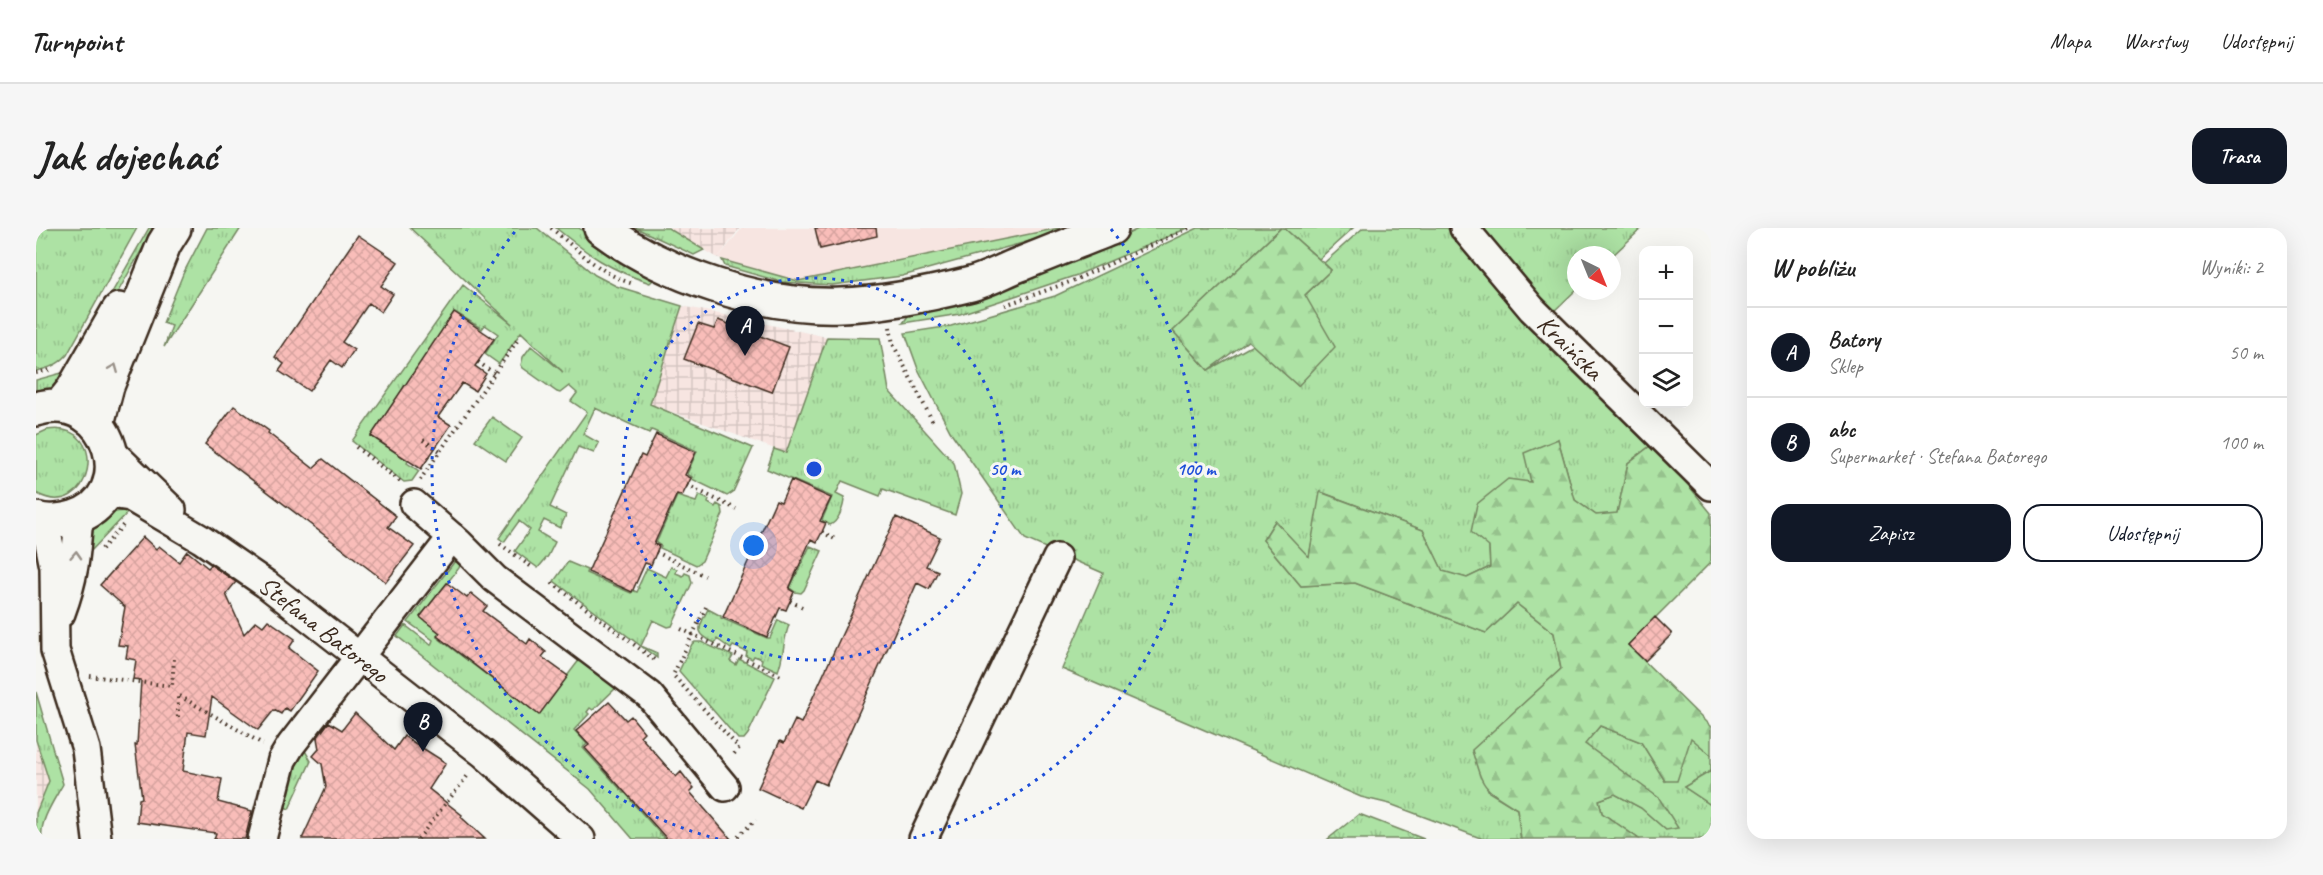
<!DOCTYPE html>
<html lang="pl">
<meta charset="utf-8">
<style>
:root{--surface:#fff;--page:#f6f6f6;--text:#222;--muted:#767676;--line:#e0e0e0;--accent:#111827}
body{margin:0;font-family:Caveat,sans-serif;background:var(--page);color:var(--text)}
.controls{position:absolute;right:18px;top:18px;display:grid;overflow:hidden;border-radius:12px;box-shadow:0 6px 24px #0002}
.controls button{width:54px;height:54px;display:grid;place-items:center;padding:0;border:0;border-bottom:2px solid var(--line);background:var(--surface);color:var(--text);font:30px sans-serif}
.compass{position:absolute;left:1531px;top:18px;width:54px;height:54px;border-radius:50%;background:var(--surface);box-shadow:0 6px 24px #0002;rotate:137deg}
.you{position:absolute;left:718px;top:318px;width:21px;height:21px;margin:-15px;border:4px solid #fff;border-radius:50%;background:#1a73e8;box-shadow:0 0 0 9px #1a73e833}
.badge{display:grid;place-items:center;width:39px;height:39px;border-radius:50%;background:var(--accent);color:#fff;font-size:20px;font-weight:700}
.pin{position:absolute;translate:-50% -50px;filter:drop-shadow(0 2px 3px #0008)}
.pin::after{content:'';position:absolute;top:32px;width:21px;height:18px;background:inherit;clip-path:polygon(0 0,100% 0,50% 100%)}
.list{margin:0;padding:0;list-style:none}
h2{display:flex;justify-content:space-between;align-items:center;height:78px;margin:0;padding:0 24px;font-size:26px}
h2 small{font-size:20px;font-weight:400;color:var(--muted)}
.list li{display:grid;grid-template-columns:39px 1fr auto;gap:18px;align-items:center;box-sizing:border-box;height:90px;padding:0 24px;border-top:2px solid var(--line)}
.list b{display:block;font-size:22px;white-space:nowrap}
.list p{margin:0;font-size:20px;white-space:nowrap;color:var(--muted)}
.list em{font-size:20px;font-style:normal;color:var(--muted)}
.actions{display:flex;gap:12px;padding:18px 24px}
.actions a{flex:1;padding:14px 0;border:2px solid var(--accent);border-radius:18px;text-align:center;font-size:21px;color:var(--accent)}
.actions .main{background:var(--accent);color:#fff}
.icon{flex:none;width:33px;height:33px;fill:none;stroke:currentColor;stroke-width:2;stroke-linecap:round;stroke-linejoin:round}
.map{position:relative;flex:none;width:1675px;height:611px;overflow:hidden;border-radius:18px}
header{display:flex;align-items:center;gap:36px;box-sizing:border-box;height:84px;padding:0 30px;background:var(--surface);border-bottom:2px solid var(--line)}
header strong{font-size:28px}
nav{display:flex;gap:33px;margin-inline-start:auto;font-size:21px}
.intro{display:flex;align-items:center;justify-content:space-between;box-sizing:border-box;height:144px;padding:0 36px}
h1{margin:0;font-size:42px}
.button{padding:15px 27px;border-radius:18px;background:var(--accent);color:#fff;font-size:21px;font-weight:700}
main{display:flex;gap:36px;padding:0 36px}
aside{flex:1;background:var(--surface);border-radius:18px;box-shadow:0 6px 24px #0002}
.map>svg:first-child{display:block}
</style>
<header>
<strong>Turnpoint</strong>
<nav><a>Mapa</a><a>Warstwy</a><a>Udostępnij</a></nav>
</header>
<div class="intro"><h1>Jak dojechać</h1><a class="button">Trasa</a></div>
<main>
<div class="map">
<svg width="1675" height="611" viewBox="0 0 1675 611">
<defs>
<pattern id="industrial-grid" width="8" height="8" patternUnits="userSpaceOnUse" patternTransform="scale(1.5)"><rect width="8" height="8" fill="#f7e5e1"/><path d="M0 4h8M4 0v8" fill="none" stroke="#d5c5c1"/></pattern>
<pattern id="grass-tufts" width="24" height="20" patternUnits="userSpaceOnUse" patternTransform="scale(1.5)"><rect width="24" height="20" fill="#ade2a4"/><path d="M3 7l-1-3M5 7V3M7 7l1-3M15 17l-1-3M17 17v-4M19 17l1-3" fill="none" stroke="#96c28d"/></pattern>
<pattern id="forest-firs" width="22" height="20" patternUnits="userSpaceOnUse" patternTransform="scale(1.5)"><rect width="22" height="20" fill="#ade2a4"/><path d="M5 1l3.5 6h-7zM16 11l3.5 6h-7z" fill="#96c28d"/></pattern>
<pattern id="building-cross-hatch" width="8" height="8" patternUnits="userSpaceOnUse" patternTransform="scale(1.5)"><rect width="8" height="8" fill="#f9bdb9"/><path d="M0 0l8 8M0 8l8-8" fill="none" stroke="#d6a39f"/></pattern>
</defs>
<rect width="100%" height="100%" fill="#f6f6f2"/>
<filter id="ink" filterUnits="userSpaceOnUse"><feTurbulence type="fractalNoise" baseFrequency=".0167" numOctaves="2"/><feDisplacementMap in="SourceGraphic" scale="12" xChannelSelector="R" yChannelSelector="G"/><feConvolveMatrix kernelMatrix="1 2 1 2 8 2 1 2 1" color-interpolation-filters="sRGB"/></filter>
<g filter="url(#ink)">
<path fill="#f7e5e1" d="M706,0H1023L762,53L682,30Z"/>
<path fill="url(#industrial-grid)" d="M632,0H704L682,30Z
M646,78L791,109L750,225L614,176Z
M0,512L13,553L0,585Z"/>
<path fill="url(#grass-tufts)" stroke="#748661" stroke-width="1.5" d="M0,0H101L31,127C22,137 13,140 0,143Z
M113,0H118L83,62L49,130L43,122Z
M171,0H205L128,119L136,98L127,95L147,46Z
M374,0H501L559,47L580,58L646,78L614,176L717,220L697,264L691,268L656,251V249L651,246L661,223L618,203L615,202L613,205L559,180L547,206L563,215L558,225L542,219L514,279L530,287L524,300L508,292L502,304L519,314L512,328L502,340L479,323L494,302L483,293L468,314L463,310L551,184L535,173L541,165L533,158L524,165L521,164L487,140L485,137L487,129L495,118L527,144L485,104L463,136L449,126L462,106L449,97L446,101L419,84L335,208L372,233L371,235L383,243L376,253L368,254L316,213L427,57L476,96Z
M520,0H543L555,10L616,45L617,52L614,55C574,42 553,27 520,0Z
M600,0H632L668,22L658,27Z
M1023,0H1027L1001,11L866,48L796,57L746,54L689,38L686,32L762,53Z
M1104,0H1152L1041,47L982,67L924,86L867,95L877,81L1071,16Z
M1162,0H1245L1137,103L1172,142L1217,117L1262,158L1269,67L1295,42L1288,35L1327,0H1411L1618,215L1592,235L1581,286L1560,287L1539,272L1522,211L1453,319L1454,339L1431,350L1407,344L1387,302L1285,264L1273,330L1239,293L1227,312L1265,358L1319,355L1450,405L1481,376L1518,405L1525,441L1436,523L1453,564L1481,581L1485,611H1447L1354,576L1325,569L1026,441L1067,345L989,311L914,203L882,141L869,105L915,98L1019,68Z
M1248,0H1317L1283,31Z
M1442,0H1606L1576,28L1540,27V62L1514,87Z
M791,109L844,110L853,163L918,235L925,266L919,287L847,261L844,268L806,253L800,266L808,270C808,279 802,294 794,297L786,292L796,269L731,241L738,221L750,225Z
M29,144L23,161L8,166L0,165V152Z
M456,189L486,210L470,233L439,212Z
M11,202C77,192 56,297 0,265V207Z
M663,267L673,272L672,275L679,279L681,276L686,279L687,286L666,333L660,337L624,320L625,318L620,315L641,268L660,274Z
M93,283L54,324L48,325C54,296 61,283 93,283Z
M774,318L786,323L768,362L765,365L759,364L754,360Z
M419,333L424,337L423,340L384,389L404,405L401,409L502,486L544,431L583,457L557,482L554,480L551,484L553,486L538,502L551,516L547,520L588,565L592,563L598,569L595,573L629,611H597L554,561L361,408L369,397L395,417L397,412L372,394Z
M532,334L551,342L550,345L595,365L596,362L601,364L603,360L602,359L611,340L630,349L635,339L641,341L640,345L647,348L649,345L654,347L656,355L636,398L632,399L617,392L605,418L621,425V430L518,353Z
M672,381L685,388V390L731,410H734L742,392L753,397C747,412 748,428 742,443L725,435L726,431L718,428L716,431L710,428L711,424L697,418L695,421L681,411L679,415C657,405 663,400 672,381Z
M659,414H665L697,428L694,433L700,437L703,431L739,449L712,506L708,511H702L643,443L656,416Z
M0,464L27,556C19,571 3,593 6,611H0V585L13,553L0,512Z
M1564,498L1605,514L1629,553L1655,509L1675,527V543L1648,559L1675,577V611H1603L1566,585L1563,572L1579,566L1605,580L1630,602L1548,516Z
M264,514L275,533L253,581L243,576Z
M1323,586L1388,611H1292Z"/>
<path fill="url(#forest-firs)" stroke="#748661" stroke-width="1.5" d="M1245,0H1248L1295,42L1269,67L1299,119L1262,158L1212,113L1172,142L1137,103Z
M1522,211L1539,272L1560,287L1581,285L1592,235L1618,215L1675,285V334L1592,417L1675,499V527L1655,510L1641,553H1629L1605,514L1564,498L1549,516L1623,570L1642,600L1630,602L1605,580L1579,566L1563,572L1566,585L1603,611H1485L1481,581C1447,560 1447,561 1436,522L1525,441L1518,405L1481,376L1450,405L1319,355L1265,358L1227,312L1239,293L1273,329L1284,264L1387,302L1407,343L1431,350L1454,339L1453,319L1435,304L1441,276L1472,251L1495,254L1488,225Z
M1675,543V577L1648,559Z"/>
<path fill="url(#building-cross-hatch)" stroke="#3b2a1e" stroke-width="1.5" d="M779,0H840L841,8L784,21Z
M322,7L362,34L345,58L357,66L345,84L333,75L306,114L318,122L306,140L295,132L273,163L243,143L248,136L239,129Z
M418,84L458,111L439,138L450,146L439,163L426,155L402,189L415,197L385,241L335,208Z
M682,92L753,119L736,164L648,131L662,96L678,101Z
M198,178L233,203L232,205L277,240L287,231L360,288L352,299L378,318L350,354L169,216Z
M620,206L660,224L649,247L655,250L646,268L641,266L618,316L623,318L615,337L609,335L596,364L552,344L605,227L609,229Z
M755,252L795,270L784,293L790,295L786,304L781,314L775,311L753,361L758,364L750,382L744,380L731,409L687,389L740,272L745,274Z
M860,289L904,309L890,338L902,343L893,361L881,355L790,557L779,552L765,580L722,560L744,513L748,515L759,492L765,495Z
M107,309L120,321L123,318L143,334L151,323L172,340L175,337L200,354L190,366L208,406L220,393L227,398L232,392L259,411L253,420L282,443L254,483L249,480L245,486L238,482L222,502L176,469L170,507L152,504L147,543L186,551L182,574L216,583L209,611H178L180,605L101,594L103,571L106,570L99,517H101L105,452L97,451L100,432L90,430L92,418L82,417L89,379L64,357Z
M411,355L431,370L435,365L451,378L447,383L491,416L494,411L510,424L506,429L532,448L503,487L401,408L404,405L384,389Z
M1619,389L1636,406L1609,433L1592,417Z
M573,474L590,492L595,488L608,504L604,508L640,549L645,544L652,553L658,560L654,564L695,611H631L549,520L553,517L540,503Z
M319,485L358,522L368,508L410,535L393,561L426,587L425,589L449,611H266L290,559L286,536L277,528L283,521L281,510L293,494L306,502Z"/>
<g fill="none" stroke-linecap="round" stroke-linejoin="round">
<g stroke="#3b2a1e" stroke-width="32">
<g id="street">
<path id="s1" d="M1428,0L1496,81L1675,258"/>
<path d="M75,223L136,282"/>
<path id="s2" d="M68,265L94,269L104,275L165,311L230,356L448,526L545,611"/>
<path d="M378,276L423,315L459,351L613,467L689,559"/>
<path d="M5,293L13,314L18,339L19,422L50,521L61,611"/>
<path d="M25,385C39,348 40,326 43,288"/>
<path d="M226,611L246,532L255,517L416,309"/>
<path d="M887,611L1021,330"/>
</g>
</g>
<g stroke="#3b2a1e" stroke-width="38">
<path id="secondary" d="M565,0C628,47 726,80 805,77C847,76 895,66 935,56C951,52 967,43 982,37C1013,25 1044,12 1075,0
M25,177L37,162L83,82
M0,181C76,159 107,270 37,290C25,293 12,295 0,291
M61,196L71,158L128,16L138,0"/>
</g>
<path stroke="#3b2a1e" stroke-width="4" stroke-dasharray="1.5 4.5" stroke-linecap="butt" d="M515,0C541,21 565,47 598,56
M969,77L1034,54L1153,0
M854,99L857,116L898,196
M442,134L459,146
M0,145L14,142
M387,212L404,223
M320,219L366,255
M384,252L481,113
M651,257L700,281
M786,304L799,311
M464,316L497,340
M66,321L89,295
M620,324L669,348
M516,355L620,433
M754,373L766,379
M670,379L637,447L703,520L697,527
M645,401L745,448
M54,448L136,458L138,431
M142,489V467L227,516
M702,608L720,592
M382,611L433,546"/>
<use href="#street" stroke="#f6f6f2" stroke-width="27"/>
<use href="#secondary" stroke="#f6f6f2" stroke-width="33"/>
</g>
<defs><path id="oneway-chevron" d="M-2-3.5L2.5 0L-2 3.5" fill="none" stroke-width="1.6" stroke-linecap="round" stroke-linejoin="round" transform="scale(1.5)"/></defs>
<g stroke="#989088">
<use href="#oneway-chevron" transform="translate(78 140) rotate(-68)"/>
<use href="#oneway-chevron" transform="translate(40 327) rotate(-87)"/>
</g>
</g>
<g fill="none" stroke="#1d4ed8" stroke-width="3" stroke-dasharray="3 6">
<circle cx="778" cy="241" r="191"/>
<path d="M682 611A382 382 0 0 1 481 1M1075 1A382 382 0 0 1 874 611"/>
</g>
<g text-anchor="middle" stroke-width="6" stroke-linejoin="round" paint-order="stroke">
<g font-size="26" fill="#3b2a1e" stroke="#f6f6f2">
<text dy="9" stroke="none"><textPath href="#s1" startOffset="160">Kraińska</textPath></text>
<text dy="9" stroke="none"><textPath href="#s2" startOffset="261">Stefana Batorego</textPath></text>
</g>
</g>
<circle cx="778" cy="241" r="9" fill="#1d4ed8" stroke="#f6f6f2" stroke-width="3"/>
<g font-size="18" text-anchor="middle" font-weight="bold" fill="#1d4ed8" stroke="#f6f6f2" stroke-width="6" stroke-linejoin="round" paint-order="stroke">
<text x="969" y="247">50 m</text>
<text x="1160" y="247">100 m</text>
</g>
</svg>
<div class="controls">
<button>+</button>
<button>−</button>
<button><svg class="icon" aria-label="layers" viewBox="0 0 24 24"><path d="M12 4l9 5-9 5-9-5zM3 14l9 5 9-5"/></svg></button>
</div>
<svg class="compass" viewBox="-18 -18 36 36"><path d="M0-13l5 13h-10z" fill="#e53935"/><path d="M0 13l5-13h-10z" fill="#767676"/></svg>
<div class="you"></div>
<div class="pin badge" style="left:709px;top:128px">A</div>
<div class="pin badge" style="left:387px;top:524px">B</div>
</div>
<aside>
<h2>W pobliżu<small>Wyniki: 2</small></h2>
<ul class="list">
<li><span class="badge">A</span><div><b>Batory</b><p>Sklep</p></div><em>50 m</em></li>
<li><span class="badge">B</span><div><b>abc</b><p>Supermarket · Stefana Batorego</p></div><em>100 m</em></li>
</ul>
<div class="actions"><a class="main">Zapisz</a><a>Udostępnij</a></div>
</aside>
</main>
